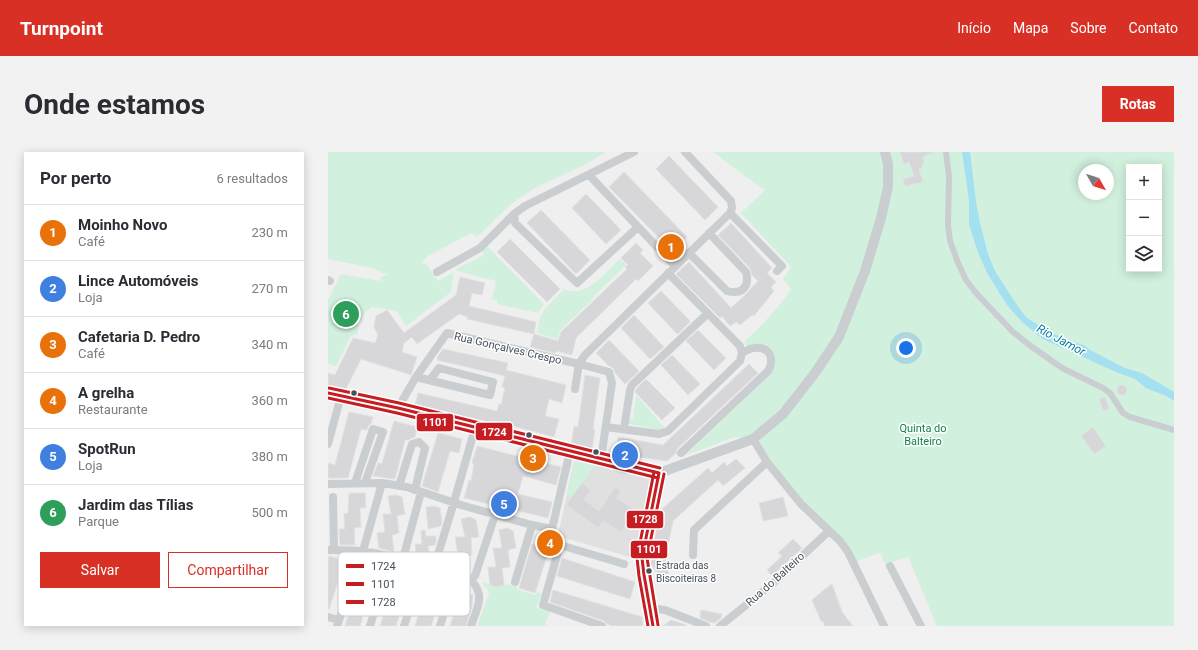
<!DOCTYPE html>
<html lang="pt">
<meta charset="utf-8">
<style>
:root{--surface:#fff;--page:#f2f2f3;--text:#2b2b33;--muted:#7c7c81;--line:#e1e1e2;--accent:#d93025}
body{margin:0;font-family:Roboto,sans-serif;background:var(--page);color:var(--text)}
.controls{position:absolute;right:12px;top:12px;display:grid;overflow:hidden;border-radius:0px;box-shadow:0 2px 10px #0003}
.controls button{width:36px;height:36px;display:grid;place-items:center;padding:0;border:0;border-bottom:1px solid var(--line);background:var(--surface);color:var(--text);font:20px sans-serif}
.compass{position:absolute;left:750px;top:12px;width:36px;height:36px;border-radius:50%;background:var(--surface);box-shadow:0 2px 10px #0003;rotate:129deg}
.you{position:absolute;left:578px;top:196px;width:14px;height:14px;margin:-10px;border:3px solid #fff;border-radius:50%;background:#1a73e8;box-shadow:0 0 0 6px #1a73e833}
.badge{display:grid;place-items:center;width:26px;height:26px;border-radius:50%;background:var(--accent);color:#fff;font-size:13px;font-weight:700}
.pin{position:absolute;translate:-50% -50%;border:2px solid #fff;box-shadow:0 1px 4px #0006}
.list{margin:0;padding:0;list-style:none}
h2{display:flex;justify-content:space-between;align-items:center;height:52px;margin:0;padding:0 16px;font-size:17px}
h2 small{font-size:13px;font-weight:400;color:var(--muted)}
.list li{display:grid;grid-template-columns:26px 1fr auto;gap:12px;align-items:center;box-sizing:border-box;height:56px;padding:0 16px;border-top:1px solid var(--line)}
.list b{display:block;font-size:15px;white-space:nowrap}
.list p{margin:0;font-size:13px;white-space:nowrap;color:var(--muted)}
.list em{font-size:13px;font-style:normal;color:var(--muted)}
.actions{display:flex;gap:8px;padding:12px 16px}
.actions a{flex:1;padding:9px 0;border:1px solid var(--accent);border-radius:0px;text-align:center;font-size:14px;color:var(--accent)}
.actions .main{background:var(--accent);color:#fff}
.icon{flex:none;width:22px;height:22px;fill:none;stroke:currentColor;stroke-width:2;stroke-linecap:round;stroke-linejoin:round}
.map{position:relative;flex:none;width:846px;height:474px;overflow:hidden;border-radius:0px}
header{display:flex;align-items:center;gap:24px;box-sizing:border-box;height:56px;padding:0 20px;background:var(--accent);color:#fff}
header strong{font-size:19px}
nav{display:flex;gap:22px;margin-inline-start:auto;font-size:14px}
.intro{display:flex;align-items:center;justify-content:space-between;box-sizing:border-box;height:96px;padding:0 24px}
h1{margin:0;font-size:28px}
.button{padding:10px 18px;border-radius:0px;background:var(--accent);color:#fff;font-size:14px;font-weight:700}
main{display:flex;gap:24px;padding:0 24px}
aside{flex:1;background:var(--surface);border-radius:0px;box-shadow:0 2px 10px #0003}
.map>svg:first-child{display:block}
</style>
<header>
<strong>Turnpoint</strong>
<nav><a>Início</a><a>Mapa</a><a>Sobre</a><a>Contato</a></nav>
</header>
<div class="intro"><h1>Onde estamos</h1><a class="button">Rotas</a></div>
<main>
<aside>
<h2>Por perto<small>6 resultados</small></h2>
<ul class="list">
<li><span class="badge" style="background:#e8710a">1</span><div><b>Moinho Novo</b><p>Café</p></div><em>230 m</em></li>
<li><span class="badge" style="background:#3f7fe0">2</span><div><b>Lince Automóveis</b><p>Loja</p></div><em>270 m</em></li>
<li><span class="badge" style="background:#e8710a">3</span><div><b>Cafetaria D. Pedro</b><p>Café</p></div><em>340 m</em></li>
<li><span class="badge" style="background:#e8710a">4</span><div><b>A grelha</b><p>Restaurante</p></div><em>360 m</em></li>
<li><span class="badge" style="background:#3f7fe0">5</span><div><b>SpotRun</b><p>Loja</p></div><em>380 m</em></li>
<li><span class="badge" style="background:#2e9e5b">6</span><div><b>Jardim das Tílias</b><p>Parque</p></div><em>500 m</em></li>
</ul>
<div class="actions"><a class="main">Salvar</a><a>Compartilhar</a></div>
</aside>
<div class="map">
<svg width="846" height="474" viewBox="0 0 846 474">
<rect width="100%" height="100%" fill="#f0efef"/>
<path fill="#e1e0e1" d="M251,307L316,322L323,328L324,335L308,405L305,406L230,384L245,313L247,308Z"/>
<path fill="#d2f0de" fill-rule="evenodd" d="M0,0H278L258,12L207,36L183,52L149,85L143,81L100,104L93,111L99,113L110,129L126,120L123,140L78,174L68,159L43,155C34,163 28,169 30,182L23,184L8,214L0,212V148L13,122L52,129L54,124L60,123L44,116L0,107Z
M385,0H846V474H609L580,405L557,412L552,401L526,410L486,365L425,287L407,285L358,303L436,228L445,215L435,193L426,192L419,194L416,190C433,174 450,157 463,137L455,127L463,115L413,61L437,38L418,25ZM801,15H831V117H801ZM756,18H780V42H756Z
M159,94L216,152L210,161L169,152V148L164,147L168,129L129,119L128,117L156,103L154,98Z
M292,107L298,113L266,144L264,148L232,179L229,187L209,181L212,165L216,158L236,137C259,147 277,120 292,107Z
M308,243L336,275L332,278L301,272L300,267H305Z
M251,307L269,311L243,346L239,344L246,310L247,308Z
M156,430C164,434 171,437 179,432L189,435L190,438L207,443L209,440L214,441L208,455L222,460L217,472L222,474H149L161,442L160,438L155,433Z"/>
<path fill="#a4e0f0" d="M634,0H642L648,50L652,71L660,102L667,119L691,156L699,166L722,180L738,188L756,193L762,198L797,216L814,221L846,240V249L838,244L818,236L807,227L788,220L715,187L694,170L679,153L659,121L649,98L641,72V48Z"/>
<path fill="#d7d7d9" stroke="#e1e1e2" d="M572,0H607L595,5L596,11L594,12L595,15L591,17L595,30L577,34L575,27L586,24L581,10L576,12Z
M341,4L390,55L377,68L328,17Z
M296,20L359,85L344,99L281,35Z
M258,42L293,78L278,92L244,56Z
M213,58L262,108L248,122L199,71Z
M403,71L444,116L439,121L448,130L443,135L446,139L426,164L424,163L412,173L408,170L402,174L394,164L392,166L348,122L361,110L403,156L419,141L430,129L424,123L422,116L390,83Z
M182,87L232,137L219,150L169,100Z
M308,91L315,98L312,101L325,114L310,129L308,127L248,186L244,203L228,199L227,201L202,195L206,182L230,189L233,180L299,117L297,115L300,113L293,106Z
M132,125L157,131L154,143L144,141L141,154L208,170L206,182L139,167L140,165L131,162L89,192L84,185L76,191L74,200L89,205L83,223L33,207L17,239L0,235V221L7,223L25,186L47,191L50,183L46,175L48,164L59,158L76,181L128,143Z
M333,139L362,169V170L351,181L349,182L320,151Z
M306,163L336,195L322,207L293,176Z
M370,178L398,206L386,218L358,189Z
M281,188L311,219L297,232L287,221L285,216L281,214L268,201Z
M115,197L180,211L178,218L238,233L234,251L221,247L217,264L231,267L226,285L166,269L165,273L87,254L90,241L169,259L171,252L173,253L177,236L174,235L177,224L109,208L110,204Z
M344,203L372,232L360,243L333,213Z
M421,212L430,221L349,297L348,301L339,309L288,302L290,285L335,293Z
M257,223L272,226L265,277L267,278L264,299L243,294L246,274L250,275Z
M318,227L347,256L334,268L307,240L309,236Z
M789 238a5 5 0 1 1 10 0a5 5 0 1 1-10 0Z
M777,245L781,257L775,259L771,247Z
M21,260L45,265L43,272L41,273L39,278L33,277L20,326H0V311L7,313Z
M66,269L89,275L87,285L80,288H77L67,327L45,324L50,311L54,312Z
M765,275L778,294L766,302L753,284Z
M110,281L134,287L131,301L122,299L110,340L94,334Z
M149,294L233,315L228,333L195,324L190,342L224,350L220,366L136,346L141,328L143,329L146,312L144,311Z
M408,307L417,316L395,334L390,328L345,369L338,403L337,412L341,421L332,426L323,412L330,364L336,359L334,357L380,316L384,321L396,310L399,314Z
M254,331L263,338L256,347L271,359L287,335L293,339L289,346L307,358L293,380L275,369L270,376L238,353Z
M21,341H37L38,356H32L33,375L26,376L27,393H12L11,377H17L16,362L20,361Z
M68,343L74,345L77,362L69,364L71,381L64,383L66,400H65L51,396L49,381L57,380L55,362H63L60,344Z
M455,345L460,364L435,369L431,351Z
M106,354L112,356L114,370L113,374L100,377L98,355Z
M142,365L148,368L151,385L143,386L144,403L137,405L139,422L125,419L122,404L130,402L127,385H137L133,367Z
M180,376L185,379L188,396L180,398L182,415L174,416L176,433L168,435L162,433L160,415H168L165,396H174L171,378Z
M97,378L98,384H108V389L107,393L100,394L102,409V411L99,412L89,408L87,392H94L93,379Z
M465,387L474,396L444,424L439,418L454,404L450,401Z
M204,392L221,397L207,441L191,436Z
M1,404L17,409L1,457H0V408Z
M234,406L307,430L302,447L229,424Z
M37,410L50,414L32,474H17Z
M69,419L84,424L73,459L68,474H52Z
M101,429L116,434L103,474H87Z
M504,432L514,460L525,474H496V470L493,469L484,448L497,437Z
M225,438L314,465L315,474H285L279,472L276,469L222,450Z
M133,439L145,443L144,454L138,474H122Z
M373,458L394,462L393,466L387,471L382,470L372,466Z
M343,468L358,473V474H335Z"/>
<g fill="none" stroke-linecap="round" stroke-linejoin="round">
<path stroke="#cbced0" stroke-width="6" d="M618,0L621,25L620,73L622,89L630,111L638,128L648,141L685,180L700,192L734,216L775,236L782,241L795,261L802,265L846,278"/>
<path stroke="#cbced0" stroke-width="8" d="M261,23L347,114
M402,61L454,114L449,119
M186,62L187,71L249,131L310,75
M361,101L399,139C414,143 422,135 418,120L381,81
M109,120L152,96L186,62L197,54L306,0
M0,128L2,129
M88,225L162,243L165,230L111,216L102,228
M247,237L251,212L257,203L402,61L404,56L403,49L357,0
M0,241L70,256L331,321
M70,256L88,225L119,181L251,212L281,220L284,231L273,307
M278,275L331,282L340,279L412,209L414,201L412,194L340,121
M296,277L302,238L304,233L379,162
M425,287L439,310L473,352L512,389L520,400L556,474
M0,292L13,244
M353,301L440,219C447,207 442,194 426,196C422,196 418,199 414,201
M27,331L45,277L55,280L37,331
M0,332L54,331L79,335L133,353L204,373L224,377
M71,334L84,292L91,290L97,296L87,338
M5,345L6,398
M224,377L232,393L296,412
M224,377L242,299
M232,393L215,453L274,474
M0,398C18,398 38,398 56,403C84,411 113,425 143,428L147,424L167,363
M76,403L93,340
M365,403L366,378L439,310
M562,414L593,474
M105,419L126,350L147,276
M143,428C158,444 149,455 143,474
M187,430L204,373
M323,456L337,458L378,474
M0,465L11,468
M9,474L35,399L54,331
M42,474L63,405
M76,474L95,416
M112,474L127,426
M392,474L443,433L501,379"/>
<path stroke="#cbced0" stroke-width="10" d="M325,474C322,451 315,429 314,406L331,321L425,287L455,262L487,221L511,185L537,119L553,66L560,35V12L557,0"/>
<g stroke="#fff" stroke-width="6">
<path id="bus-1" d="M0,241L70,256L331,321
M325,474L316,423L314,406L331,321"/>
</g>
<g stroke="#fff" stroke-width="6">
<path id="bus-2" d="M0,246L69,261L330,326
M330,473L319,406L336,322"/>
</g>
<g stroke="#fff" stroke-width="6">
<path id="bus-3" d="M1,236L71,251L332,316
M320,474L311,424L309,406L326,320"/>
</g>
<use href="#bus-1" stroke="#c61d23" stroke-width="3"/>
<use href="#bus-2" stroke="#c61d23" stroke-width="3"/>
<use href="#bus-3" stroke="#c61d23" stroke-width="3"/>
</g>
<g fill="#45515d" stroke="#fff" stroke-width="1.5">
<circle cx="26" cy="241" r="3.5"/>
<circle cx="201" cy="283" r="3.5"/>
<circle cx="268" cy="300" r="3.5"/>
<circle cx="321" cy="419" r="3.5"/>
</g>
<g text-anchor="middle" stroke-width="3" stroke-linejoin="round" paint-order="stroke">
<g font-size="10" fill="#45515d" stroke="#fff" text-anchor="start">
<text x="328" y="417">Estrada das<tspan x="328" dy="13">Biscoiteiras 8</tspan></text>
</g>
<g font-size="11" fill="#45515d" stroke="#fff">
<text transform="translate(180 196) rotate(13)" y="4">Rua Gonçalves Crespo</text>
<text transform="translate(447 427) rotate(-42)" y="4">Rua do Balteiro</text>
</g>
<g font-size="11" fill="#11824c" stroke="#fff">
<text x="595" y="280">Quinta do<tspan x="595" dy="13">Balteiro</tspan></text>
</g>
<g font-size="12" font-style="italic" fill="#057ea1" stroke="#fff">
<text transform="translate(733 188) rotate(28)" y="4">Rio Jamor</text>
</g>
</g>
<rect x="10" y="400" width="132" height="64" rx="6" fill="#fff" stroke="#c7cbce" stroke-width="1"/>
<rect x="18" y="412" width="18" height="4" fill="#c61d23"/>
<rect x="18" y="430" width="18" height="4" fill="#c61d23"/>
<rect x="18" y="448" width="18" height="4" fill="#c61d23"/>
<g font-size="11" fill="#45515d">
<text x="43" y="418">1724</text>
<text x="43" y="436">1101</text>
<text x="43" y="454">1728</text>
</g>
<g stroke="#fff" stroke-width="1.5">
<rect x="88" y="261" width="38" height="19" rx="4" fill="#c61d23"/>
<rect x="147" y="270" width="38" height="19" rx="4" fill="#c61d23"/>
<rect x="298" y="358" width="38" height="19" rx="4" fill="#c61d23"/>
<rect x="302" y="388" width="38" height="19" rx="4" fill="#c61d23"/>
</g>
<g font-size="11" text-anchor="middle" font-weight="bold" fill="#fff">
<text x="107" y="274">1101</text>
<text x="166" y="284">1724</text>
<text x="317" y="371">1728</text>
<text x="321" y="401">1101</text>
</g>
</svg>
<div class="controls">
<button>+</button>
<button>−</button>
<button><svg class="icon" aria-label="layers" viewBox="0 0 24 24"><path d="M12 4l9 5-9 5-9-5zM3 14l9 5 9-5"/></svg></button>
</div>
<svg class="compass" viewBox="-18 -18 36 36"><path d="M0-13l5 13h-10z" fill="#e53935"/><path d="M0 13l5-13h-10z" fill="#7c7c81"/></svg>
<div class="you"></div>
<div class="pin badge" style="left:343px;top:95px;background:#e8710a">1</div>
<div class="pin badge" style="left:297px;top:303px;background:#3f7fe0">2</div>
<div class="pin badge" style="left:205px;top:306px;background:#e8710a">3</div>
<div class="pin badge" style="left:222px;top:391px;background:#e8710a">4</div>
<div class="pin badge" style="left:176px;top:352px;background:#3f7fe0">5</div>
<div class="pin badge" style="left:18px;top:162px;background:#2e9e5b">6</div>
</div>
</main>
